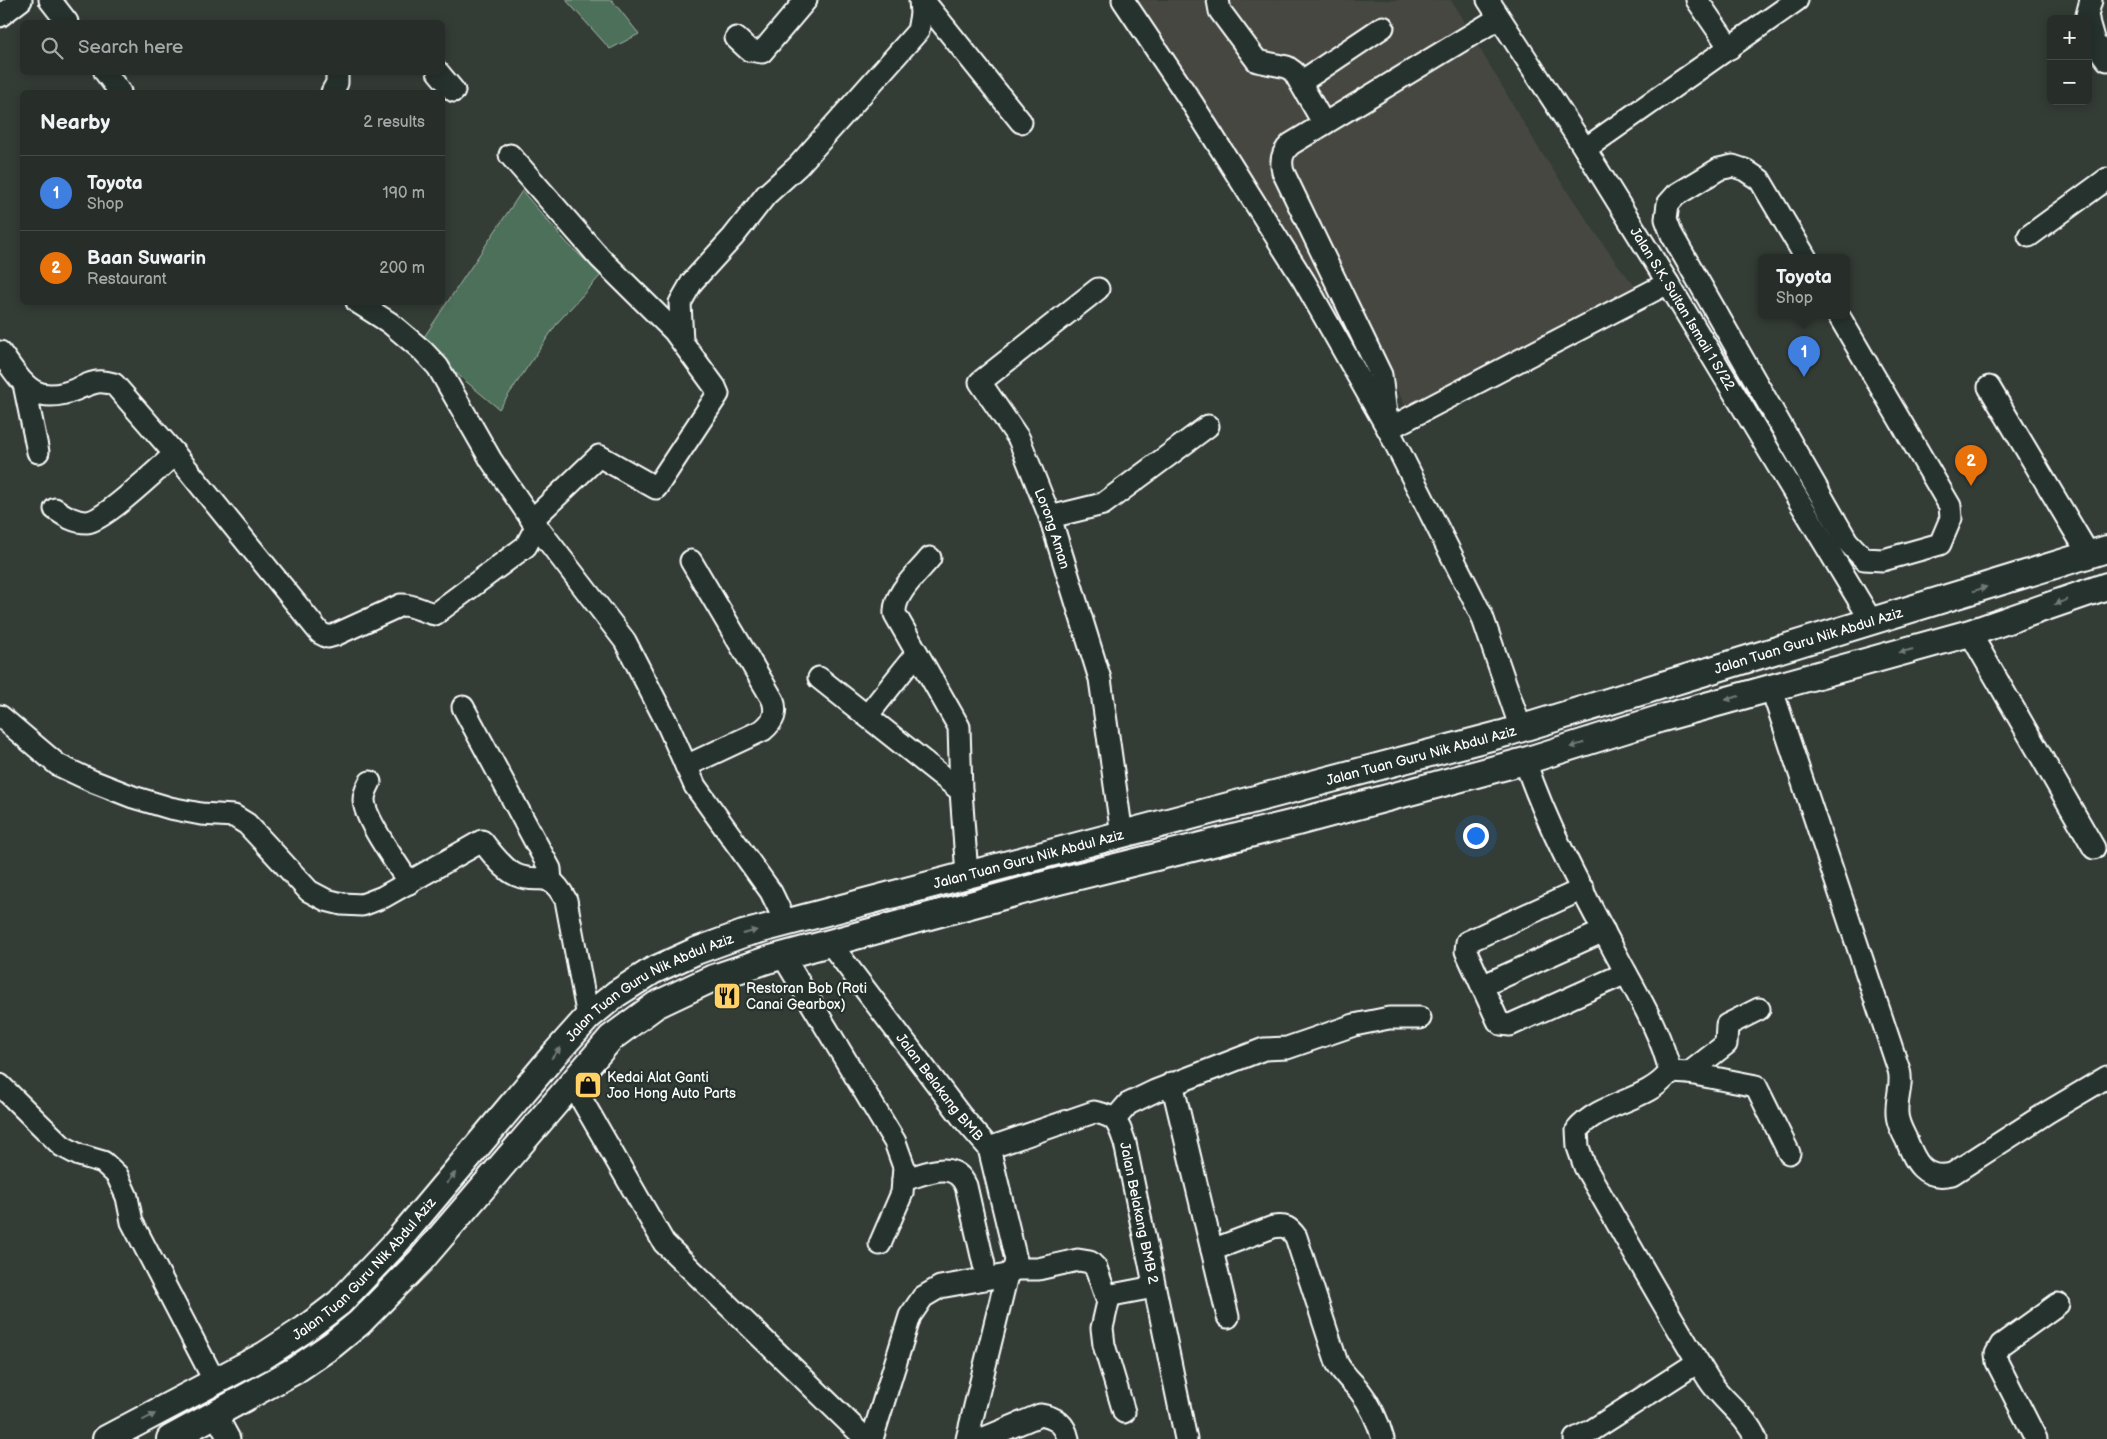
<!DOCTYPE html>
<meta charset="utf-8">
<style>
:root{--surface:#272d28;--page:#333934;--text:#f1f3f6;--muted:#a4a8a8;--line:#434945;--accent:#8bbbb9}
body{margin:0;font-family:"Balsamiq Sans",sans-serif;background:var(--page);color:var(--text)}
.controls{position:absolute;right:15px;top:15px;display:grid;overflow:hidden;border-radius:8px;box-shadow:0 2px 12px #0003}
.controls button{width:45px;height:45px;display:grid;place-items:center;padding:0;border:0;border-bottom:1px solid var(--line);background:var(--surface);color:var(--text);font:25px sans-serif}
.you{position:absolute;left:1475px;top:835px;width:18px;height:18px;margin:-12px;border:4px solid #fff;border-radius:50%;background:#1a73e8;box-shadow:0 0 0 8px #1a73e833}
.badge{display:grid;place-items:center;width:32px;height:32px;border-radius:50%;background:var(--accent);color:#fff;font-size:16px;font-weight:700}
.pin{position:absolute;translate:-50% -41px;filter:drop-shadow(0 1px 2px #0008)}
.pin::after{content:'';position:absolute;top:26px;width:18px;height:15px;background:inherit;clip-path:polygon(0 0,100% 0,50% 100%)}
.popup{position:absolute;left:1758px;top:254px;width:92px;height:65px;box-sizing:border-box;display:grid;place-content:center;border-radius:8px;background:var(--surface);filter:drop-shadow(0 1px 4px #0005);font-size:16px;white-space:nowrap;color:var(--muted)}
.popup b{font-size:19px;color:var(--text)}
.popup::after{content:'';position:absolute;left:50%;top:100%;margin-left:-10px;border:10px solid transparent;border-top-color:var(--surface)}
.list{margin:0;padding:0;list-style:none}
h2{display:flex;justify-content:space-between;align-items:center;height:65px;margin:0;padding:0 20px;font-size:21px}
h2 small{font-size:16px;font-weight:400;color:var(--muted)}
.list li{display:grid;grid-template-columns:32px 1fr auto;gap:15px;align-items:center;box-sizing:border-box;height:75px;padding:0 20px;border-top:1px solid var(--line)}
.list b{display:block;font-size:19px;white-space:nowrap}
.list p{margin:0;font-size:16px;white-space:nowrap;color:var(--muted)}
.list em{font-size:16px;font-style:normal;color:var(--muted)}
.icon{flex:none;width:28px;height:28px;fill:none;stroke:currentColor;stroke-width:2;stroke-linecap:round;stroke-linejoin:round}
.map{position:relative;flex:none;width:2107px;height:1439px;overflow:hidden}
.search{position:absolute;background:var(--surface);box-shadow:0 2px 12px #0003;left:20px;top:20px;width:425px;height:55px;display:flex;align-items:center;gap:12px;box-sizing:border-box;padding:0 18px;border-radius:8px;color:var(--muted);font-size:19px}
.panel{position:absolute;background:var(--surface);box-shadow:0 2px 12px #0003;left:20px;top:90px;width:425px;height:215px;border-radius:8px}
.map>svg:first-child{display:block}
</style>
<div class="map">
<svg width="2107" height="1439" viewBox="0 0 2107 1439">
<rect width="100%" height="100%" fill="#343c36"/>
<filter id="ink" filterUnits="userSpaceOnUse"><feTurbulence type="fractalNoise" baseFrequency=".02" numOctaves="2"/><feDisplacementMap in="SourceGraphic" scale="10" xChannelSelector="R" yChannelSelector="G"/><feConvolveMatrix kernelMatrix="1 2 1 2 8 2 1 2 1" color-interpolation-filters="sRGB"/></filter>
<g filter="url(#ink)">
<path fill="#454740" d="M1130,0H1451L1541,152L1615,261L1638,290L1409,413L1389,375L1370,384Z"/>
<path fill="#4e705a" stroke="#a6b8ac" d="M566,0H612L639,34L610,49Z
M522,191L568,244L601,275L558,322L499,409L420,343Z"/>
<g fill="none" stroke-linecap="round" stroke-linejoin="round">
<g stroke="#fff" stroke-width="25">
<g id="minor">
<path d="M50,0L67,22"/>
<path d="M923,0L1021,122"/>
<path d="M1123,0L1192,103L1304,281L1388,429L1482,616L1521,729"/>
<path d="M1218,0L1220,11L1257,61L1287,67L1294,72L1324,124"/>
<path id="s1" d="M1488,0L1585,149L1668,283L1872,622"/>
<path d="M1697,0L1730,48"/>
<path d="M0,16L21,0"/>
<path d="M1499,18L1291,144C1282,152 1280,160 1283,172L1381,375L1388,429L1668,283"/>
<path d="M2088,19L2087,15L2091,0"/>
<path d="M2088,21L2094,42L2107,60"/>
<path d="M736,38L749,50L762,52L806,0"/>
<path d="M105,72L120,92"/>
<path d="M438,72L454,91"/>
<path d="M1301,82L1383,27"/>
<path d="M332,92L337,83V72"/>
<path d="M1585,149L1797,0"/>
<path d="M510,155L600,258L674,331L715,387L718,394L656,488L599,456L532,520"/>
<path d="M2029,236L2107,179"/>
<path d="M1806,258L1760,180L1745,170L1733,166L1719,169L1676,195L1668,204L1666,219L1672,235L1847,541L1864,559L1883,560L1940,544L1951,518L1950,506L1839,316"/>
<path id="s2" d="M1098,289L980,382L1019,439L1050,517L1100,679L1122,835"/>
<path d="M357,302L390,323L423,351L438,367L491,460L532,520L625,641L667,723L695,786L771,892L786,923"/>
<path d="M682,341L680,303L692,282L733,237L766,195L798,166L918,31L921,14L920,0"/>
<path d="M0,352C23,383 33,407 77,389C92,383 97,379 114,384L175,454L320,633L328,637L335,635L401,605C413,604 423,612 435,614L526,546L537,525"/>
<path d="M24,384L38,452"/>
<path d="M1989,387L2089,555"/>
<path d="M55,509C65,516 74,522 87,522C104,521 159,468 175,454"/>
<path d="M1050,517L1103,504L1208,426"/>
<path d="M930,558C918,573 893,594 895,614L959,727L961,791"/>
<path d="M1970,633L2094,848"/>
<path d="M819,678L961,791L967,875"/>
<path d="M1771,687L1899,1070C1903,1084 1896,1098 1897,1113C1897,1122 1902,1131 1906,1139C1915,1161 1923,1181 1952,1174L2048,1112L2107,1077"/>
<path d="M463,707L550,869L551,882"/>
<path d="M0,716L58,765L92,781L133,797L170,808L201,814L234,816L247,824L309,891L326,900L342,904L362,905L383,897L482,841C491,852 503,869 516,875C542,886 547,866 566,900L588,1017"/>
<path d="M867,716L917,653"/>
<path d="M1525,761C1548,829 1584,894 1618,958C1637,994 1661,1032 1670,1072C1647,1102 1601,1101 1577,1130L1578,1147L1585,1167C1626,1238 1666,1311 1709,1380C1724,1403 1745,1414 1756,1439"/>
<path d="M686,766L763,730C774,721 777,713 773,700L691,561"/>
<path d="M370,782C367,788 364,793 364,800C364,819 398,865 409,883"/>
<path d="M1583,889L1467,942L1466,951L1498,1021L1501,1024L1510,1025L1626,973"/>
<path id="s3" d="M830,943L961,1116L989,1148L1016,1260L1014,1269L1007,1275L940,1287L923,1297L910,1316L872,1439"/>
<path d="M783,956L895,1142L904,1167L902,1193L880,1244"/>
<path d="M1482,986L1604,931"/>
<path d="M1670,1072L1689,1073L1756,1086L1789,1153"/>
<path d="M1689,1073L1726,1044L1727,1025L1759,1009"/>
<path d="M572,1083L664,1243L866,1439"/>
<path d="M1172,1083L1228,1317"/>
<path d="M0,1085L62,1146L79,1155L103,1162L117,1175L127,1197L132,1222L215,1382"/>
<path d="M1115,1119L1128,1104L1155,1091L1264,1049L1287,1048L1354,1025L1389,1018H1420"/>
<path id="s4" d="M989,1148L1094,1112C1117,1116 1118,1123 1125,1143L1186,1439"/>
<path d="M903,1180C925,1174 954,1158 966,1186L984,1265"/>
<path d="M1212,1250L1273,1227C1285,1225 1289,1227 1296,1237L1337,1363C1343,1374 1351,1381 1359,1390C1371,1405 1378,1421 1383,1439"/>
<path d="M1014,1269H1038L1078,1260L1090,1262L1096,1268L1108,1302L1102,1328L1104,1345L1124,1412"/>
<path d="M1107,1296L1154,1287"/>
<path d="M216,1415L229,1439"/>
<path d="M967,1439L1007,1275"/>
<path d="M982,1439L1040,1415C1055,1417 1065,1424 1068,1439"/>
<path d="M1575,1439L1591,1431L1698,1362"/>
<path d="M2036,1439L1997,1362L1996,1354L2001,1345L2058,1304"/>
</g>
</g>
<g stroke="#fff" stroke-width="30">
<g id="major">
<path id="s5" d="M106,1439L265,1355L305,1329L339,1303L395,1244L554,1055L588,1017L616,994L652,971L696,951L743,934L1506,733L2107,549"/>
<path d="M170,1439L294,1371L332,1345L359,1323L420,1261L611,1038L656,1005L711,979L767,960L1055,882L1294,823L1525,761L1659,719L1970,633L2107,586"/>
</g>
</g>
<use href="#minor" stroke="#26332d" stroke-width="21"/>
<use href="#major" stroke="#26332d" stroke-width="26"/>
</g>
<defs><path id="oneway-solid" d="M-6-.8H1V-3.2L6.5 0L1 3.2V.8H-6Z" transform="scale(1.25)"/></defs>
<g fill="#727a76">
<use href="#oneway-solid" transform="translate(1980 589) rotate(-17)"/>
<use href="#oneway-solid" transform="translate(2061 602) rotate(161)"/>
<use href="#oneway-solid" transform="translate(1906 651) rotate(165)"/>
<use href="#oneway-solid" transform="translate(1732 698) rotate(164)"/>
<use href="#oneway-solid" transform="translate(1577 745) rotate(163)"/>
<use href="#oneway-solid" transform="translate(750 932) rotate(-15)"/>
<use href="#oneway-solid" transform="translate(556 1053) rotate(-49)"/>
<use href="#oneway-solid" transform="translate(451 1178) rotate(-50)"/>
<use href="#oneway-solid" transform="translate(149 1417) rotate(-27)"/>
</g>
</g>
<defs>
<g id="restaurant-square" transform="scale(1.4375)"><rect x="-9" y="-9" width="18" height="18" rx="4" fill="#ffd166" stroke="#26332d"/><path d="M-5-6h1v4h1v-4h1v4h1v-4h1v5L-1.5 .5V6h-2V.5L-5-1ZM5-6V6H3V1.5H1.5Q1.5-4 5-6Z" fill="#111"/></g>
<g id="shop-square" transform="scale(1.4375)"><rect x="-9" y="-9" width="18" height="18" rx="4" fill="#ffd166" stroke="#26332d"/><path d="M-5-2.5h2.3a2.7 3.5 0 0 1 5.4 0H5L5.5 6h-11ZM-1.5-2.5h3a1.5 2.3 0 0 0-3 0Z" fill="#111"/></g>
</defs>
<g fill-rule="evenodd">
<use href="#restaurant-square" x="727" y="996"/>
<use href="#shop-square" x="588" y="1085"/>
</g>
<g text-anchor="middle" stroke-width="4.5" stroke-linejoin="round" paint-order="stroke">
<g font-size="14" fill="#fff" stroke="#26332d">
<text dy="5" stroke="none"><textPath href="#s1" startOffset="365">Jalan S.K. Sultan Ismail 1 S/22</textPath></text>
<text dy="5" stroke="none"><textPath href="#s2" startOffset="315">Lorong Aman</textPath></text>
<text dy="5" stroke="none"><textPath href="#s5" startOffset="1932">Jalan Tuan Guru Nik Abdul Aziz</textPath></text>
<text dy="5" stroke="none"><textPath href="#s5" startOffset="1528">Jalan Tuan Guru Nik Abdul Aziz</textPath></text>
<text dy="5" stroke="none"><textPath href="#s5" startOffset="1122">Jalan Tuan Guru Nik Abdul Aziz</textPath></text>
<text dy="5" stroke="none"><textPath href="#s5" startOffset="718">Jalan Tuan Guru Nik Abdul Aziz</textPath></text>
<text dy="5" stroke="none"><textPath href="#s3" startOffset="181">Jalan Belakang BMB</textPath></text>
<text dy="5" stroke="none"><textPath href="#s4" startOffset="230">Jalan Belakang BMB 2</textPath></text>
<text dy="5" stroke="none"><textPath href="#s5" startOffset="312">Jalan Tuan Guru Nik Abdul Aziz</textPath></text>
</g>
<g font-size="14" fill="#fff" stroke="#26332d" text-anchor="start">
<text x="746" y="993">Restoran Bob (Roti<tspan x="746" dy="16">Canai Gearbox)</tspan></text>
<text x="607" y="1082">Kedai Alat Ganti<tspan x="607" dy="16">Joo Hong Auto Parts</tspan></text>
</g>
</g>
</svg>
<div class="controls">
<button>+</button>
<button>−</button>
</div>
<div class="you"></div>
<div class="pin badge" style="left:1804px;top:377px;background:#3f7fe0">1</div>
<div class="popup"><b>Toyota</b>Shop</div>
<div class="pin badge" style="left:1971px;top:486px;background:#e8710a">2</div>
<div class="search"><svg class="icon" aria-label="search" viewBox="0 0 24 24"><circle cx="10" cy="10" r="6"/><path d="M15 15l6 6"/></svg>Search here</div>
<section class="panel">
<h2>Nearby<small>2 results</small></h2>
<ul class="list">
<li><span class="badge" style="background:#3f7fe0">1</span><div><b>Toyota</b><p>Shop</p></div><em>190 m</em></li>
<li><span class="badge" style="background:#e8710a">2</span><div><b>Baan Suwarin</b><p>Restaurant</p></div><em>200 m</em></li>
</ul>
</section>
</div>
